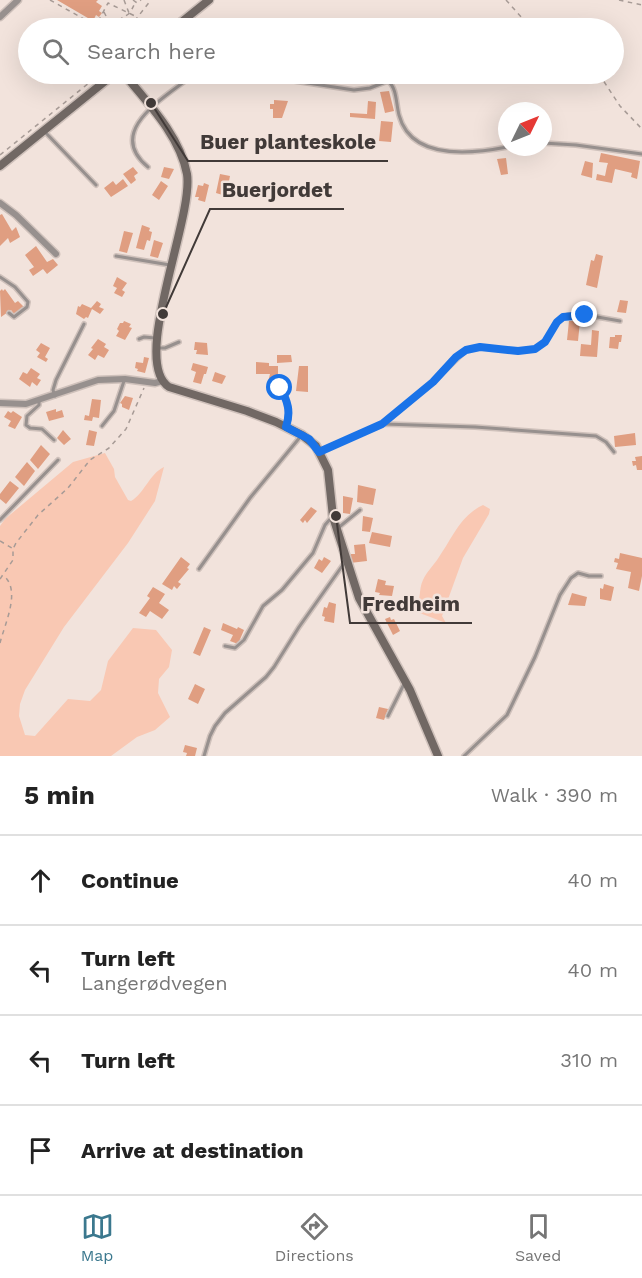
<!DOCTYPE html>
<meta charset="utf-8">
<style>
:root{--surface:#fff;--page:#f6f6f6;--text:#222;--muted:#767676;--line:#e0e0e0;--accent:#3b788e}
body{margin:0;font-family:"Work Sans",sans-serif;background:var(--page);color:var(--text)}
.compass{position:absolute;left:498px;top:102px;width:54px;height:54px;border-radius:50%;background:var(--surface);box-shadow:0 6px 24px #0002;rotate:47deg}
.stop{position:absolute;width:18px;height:18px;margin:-14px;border:4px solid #1a73e8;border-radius:50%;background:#fff}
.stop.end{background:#1a73e8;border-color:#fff;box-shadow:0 2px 6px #0008}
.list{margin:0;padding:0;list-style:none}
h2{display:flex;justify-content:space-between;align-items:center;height:78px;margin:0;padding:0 24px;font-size:26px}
h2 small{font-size:20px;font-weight:400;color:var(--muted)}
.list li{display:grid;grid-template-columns:39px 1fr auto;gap:18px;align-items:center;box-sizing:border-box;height:90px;padding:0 24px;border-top:2px solid var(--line)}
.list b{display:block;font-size:22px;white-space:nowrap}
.list p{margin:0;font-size:20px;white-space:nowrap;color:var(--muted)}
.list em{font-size:20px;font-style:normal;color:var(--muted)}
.icon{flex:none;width:33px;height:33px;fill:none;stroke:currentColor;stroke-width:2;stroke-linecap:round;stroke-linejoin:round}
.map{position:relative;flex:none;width:642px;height:756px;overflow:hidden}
.search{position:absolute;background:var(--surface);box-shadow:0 6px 24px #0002;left:18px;right:18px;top:18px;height:66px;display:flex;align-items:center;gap:15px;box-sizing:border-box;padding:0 21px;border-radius:33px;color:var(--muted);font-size:22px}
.sheet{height:438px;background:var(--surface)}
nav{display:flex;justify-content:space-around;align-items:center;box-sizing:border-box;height:84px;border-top:2px solid var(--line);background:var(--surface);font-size:16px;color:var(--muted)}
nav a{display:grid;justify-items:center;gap:3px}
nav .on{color:var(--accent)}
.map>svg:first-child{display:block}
</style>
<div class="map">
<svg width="642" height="756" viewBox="0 0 642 756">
<rect width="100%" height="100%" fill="#f2e3dc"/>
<path fill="#f9c8b3" d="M105,453L114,469L115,477L128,500L131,501C145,493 149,474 164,467L155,501L128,543L64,627L25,690L20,704L19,716L25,735L35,736L68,699L90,701L101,690L108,661L133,628L156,630L172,650L169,667L159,679L158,693L170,717L155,730L137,737L111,756H0V526L5,519L73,462Z
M483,505L490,509L489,514L463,558L442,616L446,623L417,612L414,610C422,602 418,590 423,580C427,571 434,565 439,557C453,537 460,516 483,505Z"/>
<path fill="#e09e81" d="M57,0H98L96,2L102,6L99,11L102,13L99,17L96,15L93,21Z
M390,22H415V28H390Z
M389,91L394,111L385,113L380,92Z
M274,100L288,101L282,118H273V109H270V104H274Z
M368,101L376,102L375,119L350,117V113L367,114Z
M381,121L393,122L391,142L379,141Z
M601,153L640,161L637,179L631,177L632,173L615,169L612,183L596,180L597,174L605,176L607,166L608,163L599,162Z
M506,158L508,174L501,175L497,159Z
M585,161L593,163L592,178L581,175Z
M133,167L138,173L134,176L136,180L131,184L123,174Z
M164,167L174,169L169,179L161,177Z
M220,174L230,176L226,196L216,193Z
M123,179L128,186L111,197L104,188L113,181L116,185Z
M161,181L168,186L159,200L152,195Z
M204,183L209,185L205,202L198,200L199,197H195L198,185L203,186Z
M2,214L12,231L16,227L20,237L10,243L8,238L0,246V215Z
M142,225L150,228L149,231L152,232L150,241L147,240L144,250L136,248Z
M124,231L133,233L127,253L119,251Z
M154,240L163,243L158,258L150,256Z
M36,246L47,262L53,259L58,265L47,274L43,269L33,276L29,270L34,267L25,255Z
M596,254L603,256L597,288L586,285L591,260L594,261Z
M117,277L127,283L122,290L125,292L122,297L114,293L117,288L113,286Z
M2,289L3,291L5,289L15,303L18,301L24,307L14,314L11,310L1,317L0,291Z
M620,300L628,301L626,313L617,312Z
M97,301L101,304L99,307L104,309L100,314L92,309L88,318L86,317L84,319L76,314L78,306L80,307L82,304L91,308Z
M124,321L131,324L129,327L132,328L125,340L116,336L119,331L117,329L120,323H123Z
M569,321H580L578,341L567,340Z
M592,330L599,331L597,357L580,356L581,344L591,345Z
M615,335H622L621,342H619L618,349L609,348L610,337H615Z
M98,339L106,344L104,347L109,350L104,358L98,355L95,360L88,355L93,349L91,348Z
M195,342L207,343L208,355L196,354L197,350H194Z
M41,343L50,348L45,357L48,359L46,362L37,357L40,353L36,350Z
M277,355H291L292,362L277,363Z
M144,357L149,358L145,373L137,371L138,369L135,368L136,362L143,363Z
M256,362L269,363V366H278V382H268L270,374H256Z
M193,363L208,367L206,374H204L201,384L193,382L196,372L191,370Z
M299,366H308V392L296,391Z
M31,368L40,374L37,378L41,380L37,386L32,382L30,387L19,379L23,372L27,374Z
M215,372L226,376L222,384L212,381Z
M125,396L133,398L129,410L122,407V404L120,403Z
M92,399L101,400L99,418L93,417L92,421L84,420L85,415L89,416Z
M56,409V412L62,410L64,417L49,421L46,412Z
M8,411L11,413L13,411L22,417L15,429L8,426L11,421L4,417Z
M63,430L71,439L64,445L57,438Z
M89,430L97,432L94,446L86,445Z
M635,433L636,445L615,447L614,436Z
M41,445L50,454L38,469L30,460Z
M642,456V470H637L636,465L633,466L632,461H636L635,457Z
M27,462L35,471L24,486L15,477Z
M10,481L19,488L6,504L0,499V494Z
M358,485L376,489L373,505L357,502Z
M343,496L353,498L350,514L343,513Z
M311,507L317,511L307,523L305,520L303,523L300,520Z
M363,516L373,518L370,532L362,531Z
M372,532L392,536L390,547L369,543Z
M365,544L367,561L350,563L349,557H351V554H355L354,545Z
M620,553L642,558V576L639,591L628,588L631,572L616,569L618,563L614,562L615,558L619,559Z
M181,557L190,564L187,568L189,569L178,582L181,584L177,589L174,586L172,590L162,584Z
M324,557L331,561L322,573L314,568L319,559L322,561Z
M378,579L386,581L385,585L394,586L392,596L379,595L380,593L375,592Z
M604,584L614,587L611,601L600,599V588L603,589Z
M153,587L165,594L159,603L169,610L162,619L150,611L146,617L139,613L150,598L147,596Z
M572,593L587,597L585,606L568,605Z
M329,602L336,604L334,623L324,621L325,617L322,616L324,607L327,608Z
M390,617L391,620L394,619L400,631L393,635L385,619Z
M223,623L237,629L238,627L244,630L238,644L230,641L233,635L221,630Z
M204,627L211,630L200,656L193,653Z
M195,684L205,689L198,704L188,699Z
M379,707L388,709L384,720L376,718Z
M185,745L197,748L195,756H186L187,753L183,752Z"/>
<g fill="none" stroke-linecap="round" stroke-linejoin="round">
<g stroke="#cfc1bb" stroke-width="6">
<path id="service" d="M247,74L354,90L370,88L388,81C397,88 396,104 399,115C411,161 471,154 507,147
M45,132L96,185
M543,143L576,145L642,154
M148,167C103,130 168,96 194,74
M116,256L170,265
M0,277L15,287L28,302L27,307L14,317L9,313
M139,339L144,337L155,338
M159,348H165L179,342
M278,383C285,398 292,408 287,425
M55,396L53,390L56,380L84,324
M39,401V405L27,416L26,425L30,428L42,429L54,440
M384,424L475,427L596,436L606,442L614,452
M102,426L114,411L124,381
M319,451L382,425L433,382L466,350L480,347L518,351L535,349L545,342L557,322L568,315H586L620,321
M0,520L58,460
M338,528L360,510
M199,569L250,498L301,436
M361,598L370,599L389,607
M225,646L235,648L244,640L263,606L282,590L313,553L325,525L331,518
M388,716L404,684
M204,756L210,736L215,726L225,713L266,677L274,667L299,627L345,562
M464,756L507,715L535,657L560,595L571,578L578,573L589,576H601"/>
</g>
<g stroke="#cfc1bb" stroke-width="9">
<path id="minor" d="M0,17L18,0
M0,203L16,215L56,254
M0,403L26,404L98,380L125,379L155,383L162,381"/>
</g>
<g stroke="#cfc1bb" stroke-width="11">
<path id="secondary" d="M174,28L209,0
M124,74C148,103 180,136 187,174C194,218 130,362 169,387L247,411L276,422L302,435L316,446L328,470L333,517L359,598L410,690L438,756
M0,166L114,74"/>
</g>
<path stroke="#a79b96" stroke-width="1.5" stroke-dasharray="4.5 4.5" stroke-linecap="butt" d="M50,0L91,23L99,20L108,3L137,17
M124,0L129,13
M133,0L137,3L141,0
M506,0L531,28
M619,0L642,5
M104,12L109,22L115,28
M116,28L121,25L122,17C130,15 131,11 135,3
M129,28L151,0
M160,28L167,24
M599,74L620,106L642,129
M0,155L100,74
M0,541L12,548
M0,579L13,560V549L16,543L38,515L68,488L90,460L109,448L126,429L144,388
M0,643C5,623 21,591 4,576"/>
<use href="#service" stroke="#97908e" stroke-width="3"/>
<use href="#minor" stroke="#97908e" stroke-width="6"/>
<use href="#secondary" stroke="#716864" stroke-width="8"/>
</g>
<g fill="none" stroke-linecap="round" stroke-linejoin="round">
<path stroke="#1a73e8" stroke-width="8" d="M280,388C288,401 291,412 286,427L309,439L319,452L382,424L433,382L456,357L466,350L480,347L518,351L535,349L545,342L557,322L563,317L585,315"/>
</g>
<path fill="none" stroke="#413a38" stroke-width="2" d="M151 103L188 161H388M163 314L210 209H344M336 516L350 623H472"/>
<g fill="#413a38" stroke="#f2e3dc" stroke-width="2">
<circle cx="151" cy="103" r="6"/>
<circle cx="163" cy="314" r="6"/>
<circle cx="336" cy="516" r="6"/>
</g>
<g font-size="21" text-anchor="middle" font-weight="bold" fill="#413a38" stroke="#f2e3dc" stroke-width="5" stroke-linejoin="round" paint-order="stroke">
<text x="288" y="149">Buer planteskole</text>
<text x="277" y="197">Buerjordet</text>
<text x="411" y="611">Fredheim</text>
</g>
</svg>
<svg class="compass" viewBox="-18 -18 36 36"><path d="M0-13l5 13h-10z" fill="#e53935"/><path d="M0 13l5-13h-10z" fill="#767676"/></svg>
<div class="stop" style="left:280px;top:388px"></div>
<div class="stop end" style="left:585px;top:315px"></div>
<div class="search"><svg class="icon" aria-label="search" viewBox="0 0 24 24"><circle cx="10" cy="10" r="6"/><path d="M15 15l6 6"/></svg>Search here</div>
</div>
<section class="sheet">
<h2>5 min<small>Walk · 390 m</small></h2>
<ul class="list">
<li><svg class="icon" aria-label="ahead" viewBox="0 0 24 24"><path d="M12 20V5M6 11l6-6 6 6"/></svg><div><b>Continue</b></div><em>40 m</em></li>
<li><svg class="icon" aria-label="left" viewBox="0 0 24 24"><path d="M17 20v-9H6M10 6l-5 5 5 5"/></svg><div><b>Turn left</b><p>Langerødvegen</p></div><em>40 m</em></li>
<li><svg class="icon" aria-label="left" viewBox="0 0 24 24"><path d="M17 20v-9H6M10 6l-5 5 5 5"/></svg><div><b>Turn left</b></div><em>310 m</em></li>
<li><svg class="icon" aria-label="arrive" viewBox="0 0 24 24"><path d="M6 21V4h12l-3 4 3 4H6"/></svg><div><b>Arrive at destination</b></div></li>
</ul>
</section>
<nav>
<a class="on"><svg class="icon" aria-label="map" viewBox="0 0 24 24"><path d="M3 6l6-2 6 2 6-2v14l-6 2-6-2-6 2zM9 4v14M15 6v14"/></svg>Map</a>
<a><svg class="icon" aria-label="directions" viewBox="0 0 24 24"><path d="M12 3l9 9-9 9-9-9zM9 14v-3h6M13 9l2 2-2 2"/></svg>Directions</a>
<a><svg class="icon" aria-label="saved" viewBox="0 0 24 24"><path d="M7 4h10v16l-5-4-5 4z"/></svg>Saved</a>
</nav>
